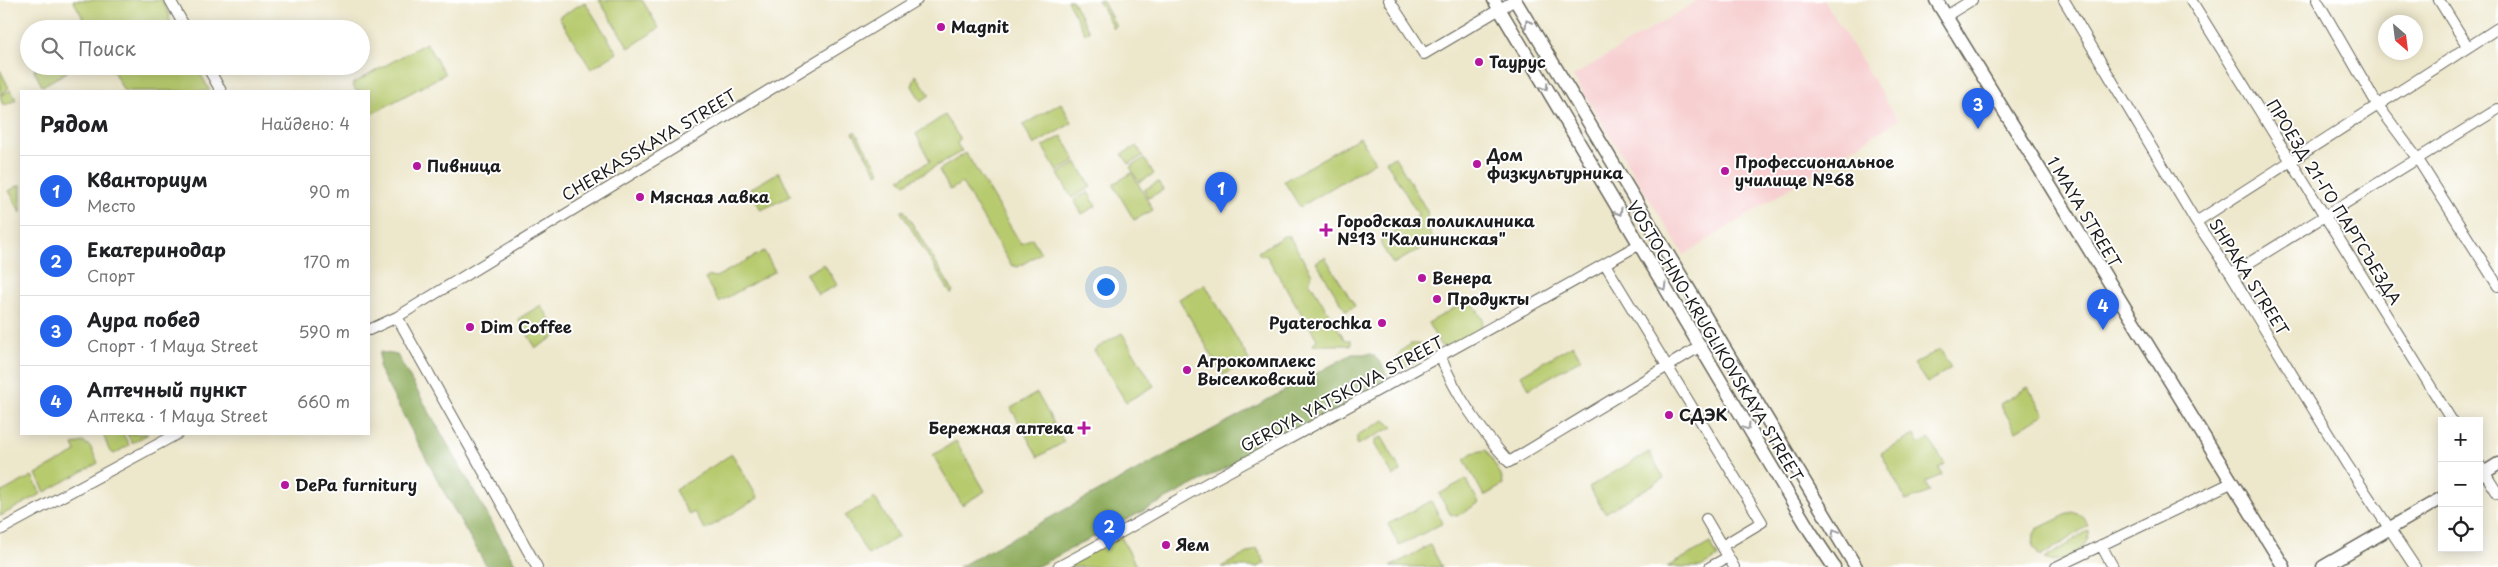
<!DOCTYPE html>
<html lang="ru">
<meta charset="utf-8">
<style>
:root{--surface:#fff;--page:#f2f2f2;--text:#202124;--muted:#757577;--line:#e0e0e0;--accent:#2563eb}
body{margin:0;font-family:"Playpen Sans",sans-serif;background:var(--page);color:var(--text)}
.controls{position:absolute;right:15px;bottom:15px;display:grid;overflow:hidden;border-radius:0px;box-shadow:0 2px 12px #0003}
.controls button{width:45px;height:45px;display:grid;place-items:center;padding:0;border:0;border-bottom:1px solid var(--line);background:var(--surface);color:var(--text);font:25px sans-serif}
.compass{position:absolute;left:2378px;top:15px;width:45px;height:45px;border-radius:50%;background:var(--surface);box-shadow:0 2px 12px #0003;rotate:152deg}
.you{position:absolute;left:1105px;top:286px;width:18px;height:18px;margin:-12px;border:4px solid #fff;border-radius:50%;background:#1a73e8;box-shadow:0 0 0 8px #1a73e833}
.badge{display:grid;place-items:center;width:32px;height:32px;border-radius:50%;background:var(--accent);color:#fff;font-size:16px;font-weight:700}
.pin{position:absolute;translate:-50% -41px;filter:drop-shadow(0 1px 2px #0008)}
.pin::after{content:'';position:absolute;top:26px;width:18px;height:15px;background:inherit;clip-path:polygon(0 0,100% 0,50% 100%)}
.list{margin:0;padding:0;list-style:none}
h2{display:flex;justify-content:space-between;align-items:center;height:65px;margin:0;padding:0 20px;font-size:21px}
h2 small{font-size:16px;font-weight:400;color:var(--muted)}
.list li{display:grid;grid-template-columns:32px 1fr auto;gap:15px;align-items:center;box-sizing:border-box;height:70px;padding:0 20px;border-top:1px solid var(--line)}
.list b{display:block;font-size:19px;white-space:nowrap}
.list p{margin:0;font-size:16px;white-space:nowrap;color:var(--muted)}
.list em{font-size:16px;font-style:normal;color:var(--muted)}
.icon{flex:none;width:28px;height:28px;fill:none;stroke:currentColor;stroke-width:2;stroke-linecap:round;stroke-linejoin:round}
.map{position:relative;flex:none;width:2498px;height:567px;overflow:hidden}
.search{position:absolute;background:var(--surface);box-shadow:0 2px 12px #0003;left:20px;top:20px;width:350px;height:55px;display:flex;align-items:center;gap:12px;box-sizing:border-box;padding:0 18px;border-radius:28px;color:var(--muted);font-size:19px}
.panel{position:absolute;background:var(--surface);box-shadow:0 2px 12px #0003;left:20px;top:90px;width:350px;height:345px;border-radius:0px}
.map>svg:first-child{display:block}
</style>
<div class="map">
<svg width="2498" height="567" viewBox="0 0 2498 567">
<rect width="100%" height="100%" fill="#fff"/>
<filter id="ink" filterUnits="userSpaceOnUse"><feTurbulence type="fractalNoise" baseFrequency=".02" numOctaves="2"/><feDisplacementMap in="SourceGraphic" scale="10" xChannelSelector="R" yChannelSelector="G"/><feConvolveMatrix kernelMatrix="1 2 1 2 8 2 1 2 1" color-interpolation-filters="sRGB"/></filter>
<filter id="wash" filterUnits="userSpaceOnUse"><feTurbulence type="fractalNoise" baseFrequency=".0096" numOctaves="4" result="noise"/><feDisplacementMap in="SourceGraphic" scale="20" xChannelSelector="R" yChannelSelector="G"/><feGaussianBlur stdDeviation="1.12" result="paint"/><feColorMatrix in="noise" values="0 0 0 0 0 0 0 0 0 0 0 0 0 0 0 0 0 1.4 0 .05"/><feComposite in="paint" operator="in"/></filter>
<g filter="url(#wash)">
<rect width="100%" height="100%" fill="#ede7cb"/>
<path fill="#f7cfd0" d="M1699,0H1824L1898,120L1684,255L1573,76Z"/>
<path fill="#b7ca6e" stroke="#6a7345" d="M73,0H162L169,14L170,23L165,29H89Z
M599,0H642L659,28L629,48Z
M1067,0H1072L1089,31L1085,34Z
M1098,0H1102L1116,26L1113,28Z
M585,2L617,53L591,69L559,17Z
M426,43L445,74L370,115L369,91H356L352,84Z
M37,66H64L67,72L42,86L34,70L38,68Z
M117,66H196L210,91H124L112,69Z
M0,70L9,88L0,95Z
M916,75L930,95L921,101L912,86Z
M11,90L16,100L3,106L0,96Z
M1061,103L1072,123L1034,145L1023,125Z
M945,115L960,139L957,144L962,151L905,184L900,179L930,161L916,134Z
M855,131L880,172L877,174L853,133Z
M1062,136L1076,161L1057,172L1043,147Z
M1360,137L1375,162L1300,207L1284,181Z
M1137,146L1143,156L1129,164L1122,154Z
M966,153L1021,244L1032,238L1041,253L1018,267L1011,265L962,183L950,190L939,170Z
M1395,157L1427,211L1430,233L1435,241L1393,264L1381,245V239L1419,216L1386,161Z
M1144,158L1154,174L1139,182L1130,167Z
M1077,163L1091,187L1072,198L1058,174Z
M779,172L791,196L761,210L750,189Z
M1132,173L1153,210L1134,220L1113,184Z
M1158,182L1163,190L1148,198L1144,190Z
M21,184V213L9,191Z
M1088,192L1096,206L1082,214L1074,200Z
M904,210L953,291L951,294L901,212Z
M1284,236H1289L1312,274L1309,281L1345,340H1351V345H1313L1317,339L1266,255L1261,256L1258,252Z
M764,251L775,271L719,302L705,279L710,276L716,277Z
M1325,257L1355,306L1346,311L1316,262Z
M824,264L837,285L818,295L806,274Z
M1205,284L1249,360L1223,375L1179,299Z
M1471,299L1483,320L1481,330L1451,346H1441L1428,323Z
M541,305L559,334L536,348L518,319Z
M1122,333L1154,386L1126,402L1094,350Z
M1410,344C1419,344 1426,343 1431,353L1405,367L1400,365L1397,360L1401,351Z
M1573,345L1581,359L1529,389L1521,375Z
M1940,349L1951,368L1927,383L1914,364Z
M2028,387L2044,414L2016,431L2000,404Z
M1037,393L1064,442L1038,457L1011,408Z
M1385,420L1393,427L1357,445V435Z
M103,434H123L129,445L114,454L109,450Z
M127,434H148L132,443Z
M1914,435L1919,444L1929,439L1945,464L1939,468L1942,475L1925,482L1930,492L1906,501L1881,453Z
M1382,437L1401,471L1393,476L1375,445V440Z
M956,441L985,491L962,505L933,455Z
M82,442L90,446L98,463L45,492L36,474L76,452L73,445Z
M1486,450L1501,475L1503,485L1484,496L1464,459L1472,453Z
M1649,452L1664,478L1605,513L1589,487Z
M732,454L758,498L705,530L694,512L689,515L675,490Z
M32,476L41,494L0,516V493Z
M1466,479L1479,503L1457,516L1450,514L1439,494Z
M875,498L898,537L868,555L845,516Z
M1431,501L1443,523L1399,546L1388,524Z
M2072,512L2083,516L2088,526L2040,557L2033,546L2034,534L2037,529Z
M2089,530C2091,549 2060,566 2044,559Z
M1120,535L1137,567H1060Z
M1710,543L1718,557L1701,567H1667Z
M1430,545L1442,567H1390Z
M1257,548L1265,563L1258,567H1221Z"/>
<path fill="#91ae61" stroke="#56653e" d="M380,352L397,355L517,567H487L444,492L379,369Z
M1352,354H1372L1381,363L1390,382L1036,567H959Z"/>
</g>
<g filter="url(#ink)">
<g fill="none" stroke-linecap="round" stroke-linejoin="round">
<g stroke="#656359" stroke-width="12">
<path id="minor" d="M170,0L186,29
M1389,0L1424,54L1515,0
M2064,0L2196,222L2231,274L2346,463L2415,567
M2191,0L2452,421
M2317,0L2377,104L2417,158L2498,286
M2439,0L2468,47
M1946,16L1972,0
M207,66L221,91
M2196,222L2498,28
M1605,264L1762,522L1722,546
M2231,274L2498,109
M397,317L537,567
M369,330L397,317L917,0
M1441,358C1456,395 1482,432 1509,462L1699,347
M2479,464L2498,494
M1706,519L1734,567
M0,530L177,434
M2101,545L2113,567
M1058,567C1114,538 1168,504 1224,474C1363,399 1501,323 1638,245
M1710,567L1728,557
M2056,567L2231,483"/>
</g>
<g stroke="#656359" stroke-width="15">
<path id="tertiary" d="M1494,0L1810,531L1834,567
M1515,0L1856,567
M1936,0L2284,567
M2479,476L2498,464
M2323,567L2442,498"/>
</g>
<use href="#minor" stroke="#fff" stroke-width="10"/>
<use href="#tertiary" stroke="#fff" stroke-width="12"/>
</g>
<defs><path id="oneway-chevron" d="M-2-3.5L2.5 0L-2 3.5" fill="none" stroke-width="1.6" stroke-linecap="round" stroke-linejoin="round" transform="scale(1.25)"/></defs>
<g stroke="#999">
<use href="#oneway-chevron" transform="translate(1528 23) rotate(-121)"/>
<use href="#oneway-chevron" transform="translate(1545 87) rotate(59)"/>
<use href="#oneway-chevron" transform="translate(1619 212) rotate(60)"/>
<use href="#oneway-chevron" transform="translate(1663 287) rotate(59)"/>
<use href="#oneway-chevron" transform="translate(1747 427) rotate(59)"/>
<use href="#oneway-chevron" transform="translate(1835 532) rotate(-121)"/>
</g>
</g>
<g fill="#b5179e" stroke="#fff" stroke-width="2">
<circle cx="941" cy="27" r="5"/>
<circle cx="1479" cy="62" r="5"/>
<circle cx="1477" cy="164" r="5"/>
<circle cx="417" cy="166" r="5"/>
<circle cx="1725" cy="171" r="5"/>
<circle cx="640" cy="197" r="5"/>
<path d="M1323.5 222.5h5v5h5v5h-5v5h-5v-5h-5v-5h5z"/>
<circle cx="1422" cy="278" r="5"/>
<circle cx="1437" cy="299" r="5"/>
<circle cx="1382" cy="323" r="5"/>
<circle cx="470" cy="327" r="5"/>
<circle cx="1187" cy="370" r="5"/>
<circle cx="1669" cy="415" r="5"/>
<path d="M1081.5 420.5h5v5h5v5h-5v5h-5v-5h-5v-5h5z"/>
<circle cx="285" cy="485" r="5"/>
<circle cx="1166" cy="545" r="5"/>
</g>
<g text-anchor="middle" stroke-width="4" stroke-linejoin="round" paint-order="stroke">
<g font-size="16" font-weight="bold" fill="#1c1c1c" stroke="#fff" text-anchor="start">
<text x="951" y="33">Magnit</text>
<text x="1489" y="68">Таурус</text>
<text x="1487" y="161">Дом<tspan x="1487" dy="18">физкультурника</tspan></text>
<text x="1735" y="168">Профессиональное<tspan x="1735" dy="18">училище №68</tspan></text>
<text x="427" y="172">Пивница</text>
<text x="650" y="203">Мясная лавка</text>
<text x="1337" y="227">Городская поликлиника<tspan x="1337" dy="18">№13 "Калининская"</tspan></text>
<text x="1432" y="284">Венера</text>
<text x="1447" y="305">Продукты</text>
<text x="1372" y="329" text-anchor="end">Pyaterochka</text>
<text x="480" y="333">Dim Coffee</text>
<text x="1197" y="367">Агрокомплекс<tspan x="1197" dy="18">Выселковский</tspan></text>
<text x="1679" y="421">СДЭК</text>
<text x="1074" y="434" text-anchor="end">Бережная аптека</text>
<text x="295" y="491">DePa furnitury</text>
<text x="1176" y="551">Яем</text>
</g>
<g font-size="16" fill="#1c1c1c" stroke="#fff">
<text transform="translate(649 145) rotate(-31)" y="6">CHERKASSKAYA STREET</text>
<text transform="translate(2334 202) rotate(58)" y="6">ПРОЕЗД 21-ГО ПАРТСЪЕЗДА</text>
<text transform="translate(2084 212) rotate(59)" y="6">1 MAYA STREET</text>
<text transform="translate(2249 277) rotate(58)" y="6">SHPAKA STREET</text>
<text transform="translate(1715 341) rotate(59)" y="6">VOSTOCHNO-KRUGLIKOVSKAYA STREET</text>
<text transform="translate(1342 394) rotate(-28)" y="6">GEROYA YATSKOVA STREET</text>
</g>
</g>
</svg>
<div class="controls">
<button>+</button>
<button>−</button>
<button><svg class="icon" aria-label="locate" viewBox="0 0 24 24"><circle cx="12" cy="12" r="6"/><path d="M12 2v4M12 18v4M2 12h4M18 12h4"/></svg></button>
</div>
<svg class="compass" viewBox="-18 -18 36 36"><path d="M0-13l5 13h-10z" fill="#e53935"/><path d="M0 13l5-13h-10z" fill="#757577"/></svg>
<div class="you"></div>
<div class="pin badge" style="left:1221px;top:213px">1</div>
<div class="pin badge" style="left:1109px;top:551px">2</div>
<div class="pin badge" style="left:1978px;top:129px">3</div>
<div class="pin badge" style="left:2103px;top:330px">4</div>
<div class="search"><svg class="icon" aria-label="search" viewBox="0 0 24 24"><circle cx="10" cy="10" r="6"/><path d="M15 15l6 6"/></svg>Поиск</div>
<section class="panel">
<h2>Рядом<small>Найдено: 4</small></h2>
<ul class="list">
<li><span class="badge">1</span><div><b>Кванториум</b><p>Место</p></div><em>90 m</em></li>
<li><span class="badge">2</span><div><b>Екатеринодар</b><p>Спорт</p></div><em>170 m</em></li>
<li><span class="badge">3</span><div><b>Аура побед</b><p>Спорт · 1 Maya Street</p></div><em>590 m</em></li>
<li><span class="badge">4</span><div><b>Аптечный пункт</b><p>Аптека · 1 Maya Street</p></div><em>660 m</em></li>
</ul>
</section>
</div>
